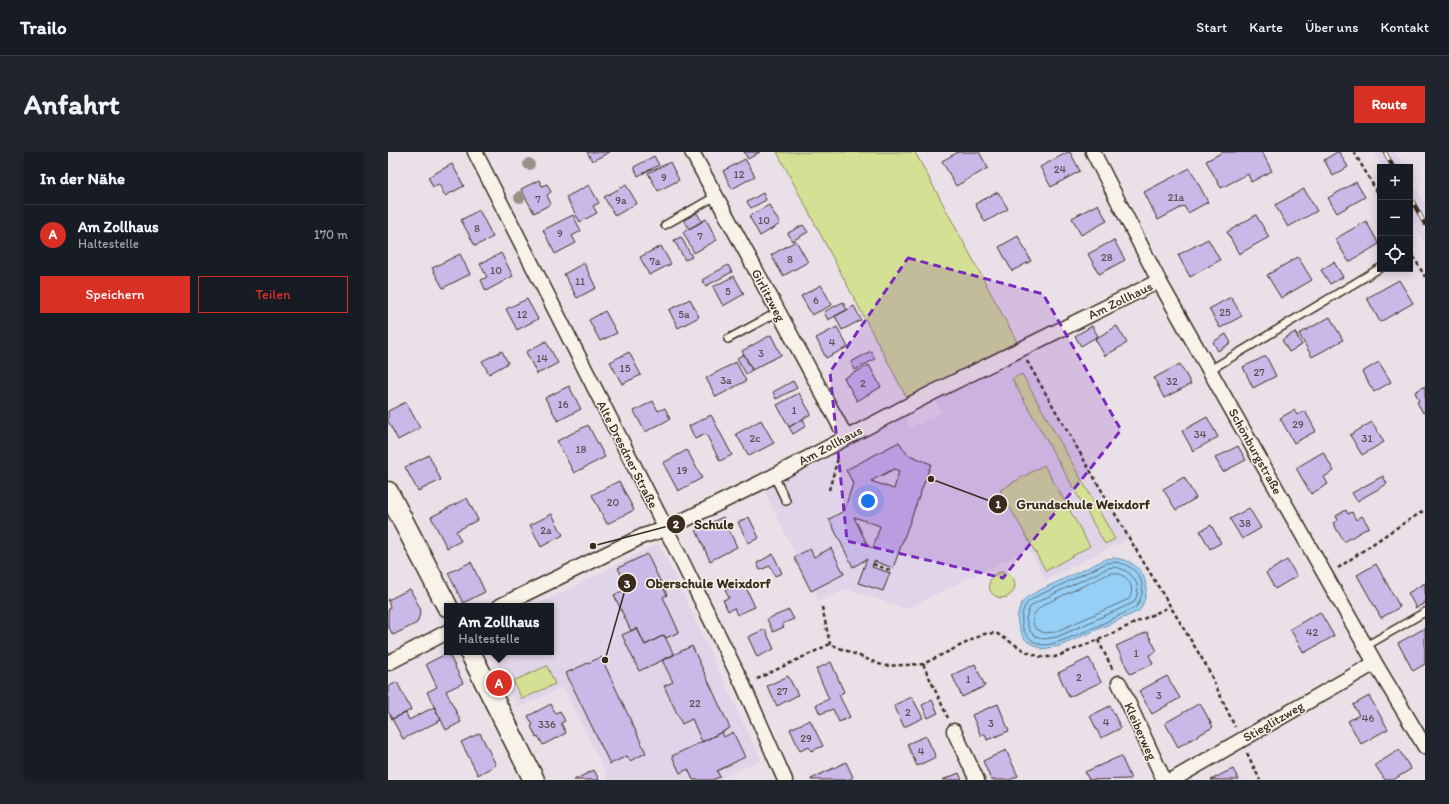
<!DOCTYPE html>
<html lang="de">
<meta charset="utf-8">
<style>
:root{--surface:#171b24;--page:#20242c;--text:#f1f3f6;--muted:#9ea1a6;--line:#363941;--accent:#d93025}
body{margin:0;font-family:Itim,sans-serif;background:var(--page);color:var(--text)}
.controls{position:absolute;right:12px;top:12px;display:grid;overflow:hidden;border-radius:0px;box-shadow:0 2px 10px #0003}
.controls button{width:36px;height:36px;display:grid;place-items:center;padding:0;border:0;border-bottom:1px solid var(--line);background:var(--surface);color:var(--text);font:20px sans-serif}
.you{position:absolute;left:480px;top:349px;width:14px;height:14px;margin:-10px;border:3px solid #fff;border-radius:50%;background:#1a73e8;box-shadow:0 0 0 6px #1a73e833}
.badge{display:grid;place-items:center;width:26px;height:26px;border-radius:50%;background:var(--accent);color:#fff;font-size:13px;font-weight:700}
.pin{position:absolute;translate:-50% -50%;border:2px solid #fff;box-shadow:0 1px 4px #0006}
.popup{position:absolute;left:56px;top:451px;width:110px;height:52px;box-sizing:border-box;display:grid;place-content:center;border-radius:0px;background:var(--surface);filter:drop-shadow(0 1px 3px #0005);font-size:13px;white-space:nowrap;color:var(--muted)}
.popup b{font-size:15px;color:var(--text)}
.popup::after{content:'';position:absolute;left:50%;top:100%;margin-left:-8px;border:8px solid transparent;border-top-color:var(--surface)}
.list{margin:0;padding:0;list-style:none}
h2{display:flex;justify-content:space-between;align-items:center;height:52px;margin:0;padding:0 16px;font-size:17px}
h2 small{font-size:13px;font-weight:400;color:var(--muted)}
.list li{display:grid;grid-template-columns:26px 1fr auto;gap:12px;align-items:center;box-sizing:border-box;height:60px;padding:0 16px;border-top:1px solid var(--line)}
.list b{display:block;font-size:15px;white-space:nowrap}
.list p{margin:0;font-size:13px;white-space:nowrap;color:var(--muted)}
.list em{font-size:13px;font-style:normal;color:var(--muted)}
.actions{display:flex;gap:8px;padding:12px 16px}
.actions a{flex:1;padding:9px 0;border:1px solid var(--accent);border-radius:0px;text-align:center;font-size:14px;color:var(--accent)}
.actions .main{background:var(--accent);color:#fff}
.icon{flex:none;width:22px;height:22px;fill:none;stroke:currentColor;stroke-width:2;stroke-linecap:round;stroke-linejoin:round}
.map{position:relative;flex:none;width:1037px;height:628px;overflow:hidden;border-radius:0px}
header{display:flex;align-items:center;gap:24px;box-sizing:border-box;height:56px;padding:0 20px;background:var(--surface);border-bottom:1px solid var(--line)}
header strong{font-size:19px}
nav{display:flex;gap:22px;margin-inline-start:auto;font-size:14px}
.intro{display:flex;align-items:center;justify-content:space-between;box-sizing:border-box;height:96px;padding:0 24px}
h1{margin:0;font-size:28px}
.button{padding:10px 18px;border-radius:0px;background:var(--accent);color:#fff;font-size:14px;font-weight:700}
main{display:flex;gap:24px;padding:0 24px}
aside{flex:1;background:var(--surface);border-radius:0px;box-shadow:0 2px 10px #0003}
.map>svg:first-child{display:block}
</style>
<header>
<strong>Trailo</strong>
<nav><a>Start</a><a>Karte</a><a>Über uns</a><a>Kontakt</a></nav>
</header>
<div class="intro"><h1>Anfahrt</h1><a class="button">Route</a></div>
<main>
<aside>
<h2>In der Nähe<small></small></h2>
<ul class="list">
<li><span class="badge">A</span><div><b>Am Zollhaus</b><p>Haltestelle</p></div><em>170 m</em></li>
</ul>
<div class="actions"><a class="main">Speichern</a><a>Teilen</a></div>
</aside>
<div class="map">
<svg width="1037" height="628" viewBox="0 0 1037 628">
<rect width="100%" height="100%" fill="#eae1e8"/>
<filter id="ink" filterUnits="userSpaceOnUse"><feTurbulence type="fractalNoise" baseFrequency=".025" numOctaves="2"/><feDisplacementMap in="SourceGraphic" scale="8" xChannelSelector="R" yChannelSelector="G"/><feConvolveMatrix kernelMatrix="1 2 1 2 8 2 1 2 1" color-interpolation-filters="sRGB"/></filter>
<g filter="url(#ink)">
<path fill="#e0d5e8" d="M986,0H1008L1017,15H994Z
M1022,25L1037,52V93L1022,66Z
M633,197L741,386L658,428L640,397L518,457L459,437L431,450L372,331L513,257L523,276L554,260L544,241Z
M271,391L373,608L328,628H221L175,535L130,556L104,500H163V454H147Z"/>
<path fill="#d4e093" stroke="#888558" d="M389,0H527L633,197L522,252Z
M634,222L727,387L717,392L624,227Z
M656,313L702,394L658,419L612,338Z
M601 433a13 13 0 1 1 26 0a13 13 0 1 1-26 0Z
M159,514L167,532L134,547L125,529Z"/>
<path fill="#96cff5" stroke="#728d9f" d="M725,406C755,408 767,434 751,459L672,494L654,497L640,490L635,485L630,472L629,465L633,452L638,446L650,439L718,407Z"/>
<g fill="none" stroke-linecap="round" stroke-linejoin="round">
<path stroke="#5f6c74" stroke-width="1" d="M726,410C750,412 763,434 748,455C731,464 671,494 655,493C647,492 640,486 636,479C632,470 633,458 640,450C647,444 658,440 667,436C684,427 702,419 719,411Z
M726,415C744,417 757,435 745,451L669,485L655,487L646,483L642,479L639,471L638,466L641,457L644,453L655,447L720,416Z
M723,421C737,420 749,433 741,447L667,480L656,481L647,476C641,464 648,458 657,452Z"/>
</g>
<path fill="#cab8e9" stroke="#3b2a1e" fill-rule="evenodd" d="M199,0H222L204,9Z
M356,0H372L360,7Z
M570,0H591L600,16L568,34L554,9Z
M680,0H682L692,19L663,35L652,15Z
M835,0H874L884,19L863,30L860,22L833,36L818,9Z
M949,0H951L960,15L945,24L936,8Z
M266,4L271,13L250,24L246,15Z
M357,7L367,24L344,37L335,19Z
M282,10L291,28L270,39L260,21Z
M64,12L76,34L57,44L51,32L45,35L40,25Z
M802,16L820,50L800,61L796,54L770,68L756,40Z
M151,28L154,34L159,32L163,40L159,43L163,52L146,61L133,37Z
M968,30L977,45L949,61L940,46Z
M201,33L211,51L205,54L209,61L192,70L178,45Z
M238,33L249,51L227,64L216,45Z
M916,37L929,59L900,75L887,53Z
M610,40L620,57L597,70L587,52Z
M375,41L378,48L363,56L359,50Z
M710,52L719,69L693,83L684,66Z
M381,53L392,72L372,84L361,64Z
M91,58L105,85L87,94L73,68Z
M309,61L314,70L301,77L296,68Z
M185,63L193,79L184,84L188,91L167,102L155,78Z
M868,63L881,85L851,102L839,80Z
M318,67L329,88L306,101L295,80Z
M978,69L991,92L961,110L947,87Z
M415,73L420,80L404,89L400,81Z
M630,84L643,109L624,119L611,95Z
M293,85L304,105L297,108L286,88Z
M820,87L832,108L802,125L790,103Z
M726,88L737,108L711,122L700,102Z
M408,89L420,110L395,124L383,103Z
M273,94L283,112L261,123L252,105Z
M113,101L125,124L98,139L93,128L99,125L92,112Z
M72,102L82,122L55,136L44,116Z
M910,105L924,128L893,146L879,123Z
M946,110L955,125L942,132L933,118Z
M196,111L208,136L189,146L176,122Z
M340,113L344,120L318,134L314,128Z
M346,124L356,142L335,154L325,135Z
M1011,128L1025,151L992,170L979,146Z
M433,133L444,153L424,163L413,144Z
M843,145L854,164L832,176L821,157Z
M139,147L150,167L129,178L118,157Z
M302,147L311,165L290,176L281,158Z
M455,150L459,158L440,168L436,160Z
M466,154L473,168L454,178L447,164Z
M217,159L229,181L212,189L201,168Z
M942,165L955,188L924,205L911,182Z
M704,174L710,184L693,194L687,184Z
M729,174L739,191L717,204L707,187Z
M449,175L460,195L438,206L428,186Z
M907,180L914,193L901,200L894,188Z
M838,182L843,191L830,199L825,190Z
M383,183L393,203L364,218L354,199Z
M158,189L170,211L149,222L138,200Z
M114,199L120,211L101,222L94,209Z
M483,199L487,207L467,218L463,210Z
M241,200L253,223L234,232L222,210Z
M356,202L364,218L358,222L349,206Z
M878,204L888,224L865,236L855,215Z
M348,210L358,229L328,245L318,226Z
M991,210L1003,230L986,240L974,220Z
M792,212L803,232L776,246L766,226Z
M481,213L493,235L469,249L456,226Z
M405,229L409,236L388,247L385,240Z
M181,234L193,257L170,269L157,246Z
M1037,234V260L1035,261L1029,250L1031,249L1027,240Z
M411,241L423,262L401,275L389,253Z
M265,249L270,259L277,256L282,267L257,280L246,259Z
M18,250L32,276L10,288L0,269V259Z
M906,258L909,263L917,259L928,279L906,291L892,266Z
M323,263L344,303L332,309L318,282L307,287L301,274Z
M819,265L830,285L805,299L794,279Z
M415,267L418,274L405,282L401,275Z
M373,268L386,291L361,304L348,282Z
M984,270L996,290L974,303L962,283Z
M200,273L217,305L186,321L169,289Z
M511,290L519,302L543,312L505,416L486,409L484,415L502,421L495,439L470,431L479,407L465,415L441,367L456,359L465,331L458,318ZM506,317L511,319L506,337L483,329ZM466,365L492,374L485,396L480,394Z
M850,294L858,308L835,320L827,306Z
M299,298L314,326L290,339L275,311Z
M935,300L946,319L936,325L940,332L923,342L908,316Z
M41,303L53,328L30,339L17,315Z
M995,324L999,332L969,349L964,341Z
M796,325L808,346L788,358L775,337Z
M231,329L246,358L219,372L204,343Z
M79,346L90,368L68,379L73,389L59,396L43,365Z
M861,356L873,376L854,387L842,367Z
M958,358L960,362L964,360L968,368L974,364L981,375L956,390L945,371L950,368L948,364Z
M164,362L175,383L153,395L142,373Z
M335,365L349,395L322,409L308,378Z
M361,365L371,386L360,391L350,370Z
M823,373L833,391L822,397L812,379Z
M443,396L456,422L423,439L406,405L422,397L426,405Z
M259,402L279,443L275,445L291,480L278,486L276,483L257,493L249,476L243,479L226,443L240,436L230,416Z
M385,402L394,421L387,424L382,414L372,418L369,411Z
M899,408L909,424L887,437L878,421Z
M83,410L97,440L75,451L60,421Z
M988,412L1012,455L993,466L969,423Z
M355,429L367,455L349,463L346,456L340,459L335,448L341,446L337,438Z
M1037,431V451L1028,456L1020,441Z
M22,437L33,458L29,471L5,483L0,474V459L2,455L0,448Z
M401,458L406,467L394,472L396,475L385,480L379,467Z
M932,460L946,484L916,501L902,477Z
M249,476L257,493L276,483L286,503L251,519L234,483Z
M1037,476V512L1025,519L1010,491Z
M377,477L386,497L369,505L360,485Z
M759,480L769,499L761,503L765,512L742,522L728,494Z
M304,494L342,576L314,590L304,567L294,572L276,534L285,530L274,508Z
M58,502L62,504L75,531L58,539L73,570L58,578L39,540L49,535L38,512Z
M213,505L258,601L242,609L239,604L222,612L178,521Z
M701,506L713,530L681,545L670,521Z
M443,510L456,540L451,543L462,565L451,570L445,557L432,562L428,553L441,547L428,517Z
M587,512L597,534L574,545L564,523Z
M400,524L410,543L389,554L379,534Z
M779,524L792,546L764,562L751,539Z
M9,530L23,558L4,567L0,559V535Z
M981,544L1000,577L973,592L960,569L971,563L965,553Z
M524,545L535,566L516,575L506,553Z
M544,548L550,561L540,566L534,553Z
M812,551L825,575L790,595L777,571Z
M163,552L167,561L172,559L177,569L173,571L178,581L155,593L150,584L148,585L143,574L145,573L140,564Z
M610,552L621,579L599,588L597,582L593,584L584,563Z
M722,554L733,576L713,586L702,564Z
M46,555L53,568L15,587L4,567L18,561L21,568Z
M422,568L435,594L423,599L421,595L412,599L402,577Z
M334,580L336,585L345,580L357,605L329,619L332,625L324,628H305L300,617L292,621L284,604Z
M92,581L108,613L90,623L73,590Z
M538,584L548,605L529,614L519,592Z
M618,598L630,624L622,628H603L595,609Z
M1011,598L1023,617L1005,628H997L987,613Z
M733,604L743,627L701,628L697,620Z
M458,610L465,625L460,628H423V627Z
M845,617L851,628H823L836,621Z
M206,618L211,628H186Z
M571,621L574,628H554Z"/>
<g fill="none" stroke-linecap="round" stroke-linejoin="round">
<g stroke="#3b2a1e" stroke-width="10">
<path id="service" d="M277,73L328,44
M340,187L390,160
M822,218L992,116
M386,324L398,349
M978,494L1037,460"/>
</g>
<g stroke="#3b2a1e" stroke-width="17">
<path id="minor" d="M87,0L278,377L355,533L397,628
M304,0L458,285
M705,0L771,129L987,511L1037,595
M112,454L255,384L278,377L372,331L544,241L771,129
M0,511L59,480
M731,531L776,628
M566,579L589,628
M784,628L987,511"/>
</g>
<g stroke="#3b2a1e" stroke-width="23">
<path id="secondary" d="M0,340L59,454
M82,500L146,628"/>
</g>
<path stroke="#3b2a1e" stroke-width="2.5" stroke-dasharray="4 3" stroke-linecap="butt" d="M966,0L992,45
M1022,98L1037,125
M639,209L741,386L819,515L847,575
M441,338L450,306
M485,412L504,419
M950,416L1005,378L1037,358
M434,455L442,492
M710,488L725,518
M535,512L560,566
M369,527L442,492L496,514L535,512L596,482L608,481L637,499L652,505H667L710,488L781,455
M859,601L872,628"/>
<use href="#service" stroke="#f7f3e8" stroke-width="7"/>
<use href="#minor" stroke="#f7f3e8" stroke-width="14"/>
<use href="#secondary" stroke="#f7f3e8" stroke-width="20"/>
<g stroke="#3b2a1e" stroke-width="4.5">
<path id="rail" d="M997,0L1005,15
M1022,45L1037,72"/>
</g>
<use href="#rail" stroke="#f7f3e8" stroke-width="3" stroke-dasharray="9" stroke-linecap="butt"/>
</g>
<g fill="#9b9086">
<circle cx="141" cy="12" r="6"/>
<circle cx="132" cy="45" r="6"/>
</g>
</g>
<path fill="#7b2cbf" fill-opacity="0.2" stroke="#7b2cbf" stroke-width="3" stroke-dasharray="8 5" stroke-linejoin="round" d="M520,106L655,142L733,278L615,426L459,389L442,220Z"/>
<g text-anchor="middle" stroke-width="3" stroke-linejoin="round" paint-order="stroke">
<g font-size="11" fill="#5f4e51">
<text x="672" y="21">24</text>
<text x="351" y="26">12</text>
<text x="276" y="29">9</text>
<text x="788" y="49">21a</text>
<text x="150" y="51">7</text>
<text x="233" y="52">9a</text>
<text x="376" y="72">10</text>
<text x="89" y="80">8</text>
<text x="172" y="85">9</text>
<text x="312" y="88">7</text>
<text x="719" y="109">28</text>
<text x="402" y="111">8</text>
<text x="267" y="113">7a</text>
<text x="108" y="122">10</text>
<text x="192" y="133">11</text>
<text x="340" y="143">5</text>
<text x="428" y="152">6</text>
<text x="837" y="164">25</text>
<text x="134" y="166">12</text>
<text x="296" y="166">5a</text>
<text x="444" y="194">4</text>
<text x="373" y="205">3</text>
<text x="154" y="210">14</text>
<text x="237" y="220">15</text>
<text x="871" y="224">27</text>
<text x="338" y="232">3a</text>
<text x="784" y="233">32</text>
<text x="475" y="235">2</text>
<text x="175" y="256">16</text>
<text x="406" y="262">1</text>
<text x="910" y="276">29</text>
<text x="812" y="286">34</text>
<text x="367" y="290">2c</text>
<text x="979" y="290">31</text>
<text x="193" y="301">18</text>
<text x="294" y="322">19</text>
<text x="225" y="354">20</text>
<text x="857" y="375">38</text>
<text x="158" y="382">2a</text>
<text x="924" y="484">42</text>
<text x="748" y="505">1</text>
<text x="691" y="529">2</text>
<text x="580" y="531">1</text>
<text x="394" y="543">27</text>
<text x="771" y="547">3</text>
<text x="307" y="555">22</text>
<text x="520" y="564">2</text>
<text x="980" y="570">46</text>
<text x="718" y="574">4</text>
<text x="603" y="575">3</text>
<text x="159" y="576">336</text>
<text x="418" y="590">29</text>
<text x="533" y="603">4</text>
</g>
<g font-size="13" fill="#3b2a1e" stroke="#f7f3e8">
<text transform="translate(381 143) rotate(62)" y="5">Girlitzweg</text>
<text transform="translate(732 148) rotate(-26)" y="5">Am Zollhaus</text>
<text transform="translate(442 293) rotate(-28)" y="5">Am Zollhaus</text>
<text transform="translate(868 299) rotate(61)" y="5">Schönburgstraße</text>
<text transform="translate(240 302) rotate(63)" y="5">Alte Dresdner Straße</text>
<text transform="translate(885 569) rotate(-30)" y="5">Stieglitzweg</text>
<text transform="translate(753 579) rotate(66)" y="5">Kleiberweg</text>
</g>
</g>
<path fill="none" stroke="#3b2a1e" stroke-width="1.5" d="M543 327L610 352M205 394L288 372M217 508L239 431"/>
<g fill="#3b2a1e" stroke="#f7f3e8" stroke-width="1.5">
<circle cx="543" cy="327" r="4"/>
<circle cx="205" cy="394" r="4"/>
<circle cx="217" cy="508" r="4"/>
<circle cx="610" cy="352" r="10"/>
<circle cx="288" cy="372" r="10"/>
<circle cx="239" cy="431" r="10"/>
</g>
<g font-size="12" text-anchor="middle" font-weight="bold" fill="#fff">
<text x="610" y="356">1</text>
<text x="288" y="376">2</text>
<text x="239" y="436">3</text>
</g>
<g font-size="14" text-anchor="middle" font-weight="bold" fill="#3b2a1e" stroke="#f7f3e8" stroke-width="3" stroke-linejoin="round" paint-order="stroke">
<text x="695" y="357">Grundschule Weixdorf</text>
<text x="326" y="377">Schule</text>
<text x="320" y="436">Oberschule Weixdorf</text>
</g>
</svg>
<div class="controls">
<button>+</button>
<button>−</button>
<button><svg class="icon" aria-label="locate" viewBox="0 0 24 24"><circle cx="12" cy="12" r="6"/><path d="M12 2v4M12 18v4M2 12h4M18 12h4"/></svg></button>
</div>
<div class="you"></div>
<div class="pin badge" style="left:111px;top:531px">A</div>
<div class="popup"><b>Am Zollhaus</b>Haltestelle</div>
</div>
</main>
